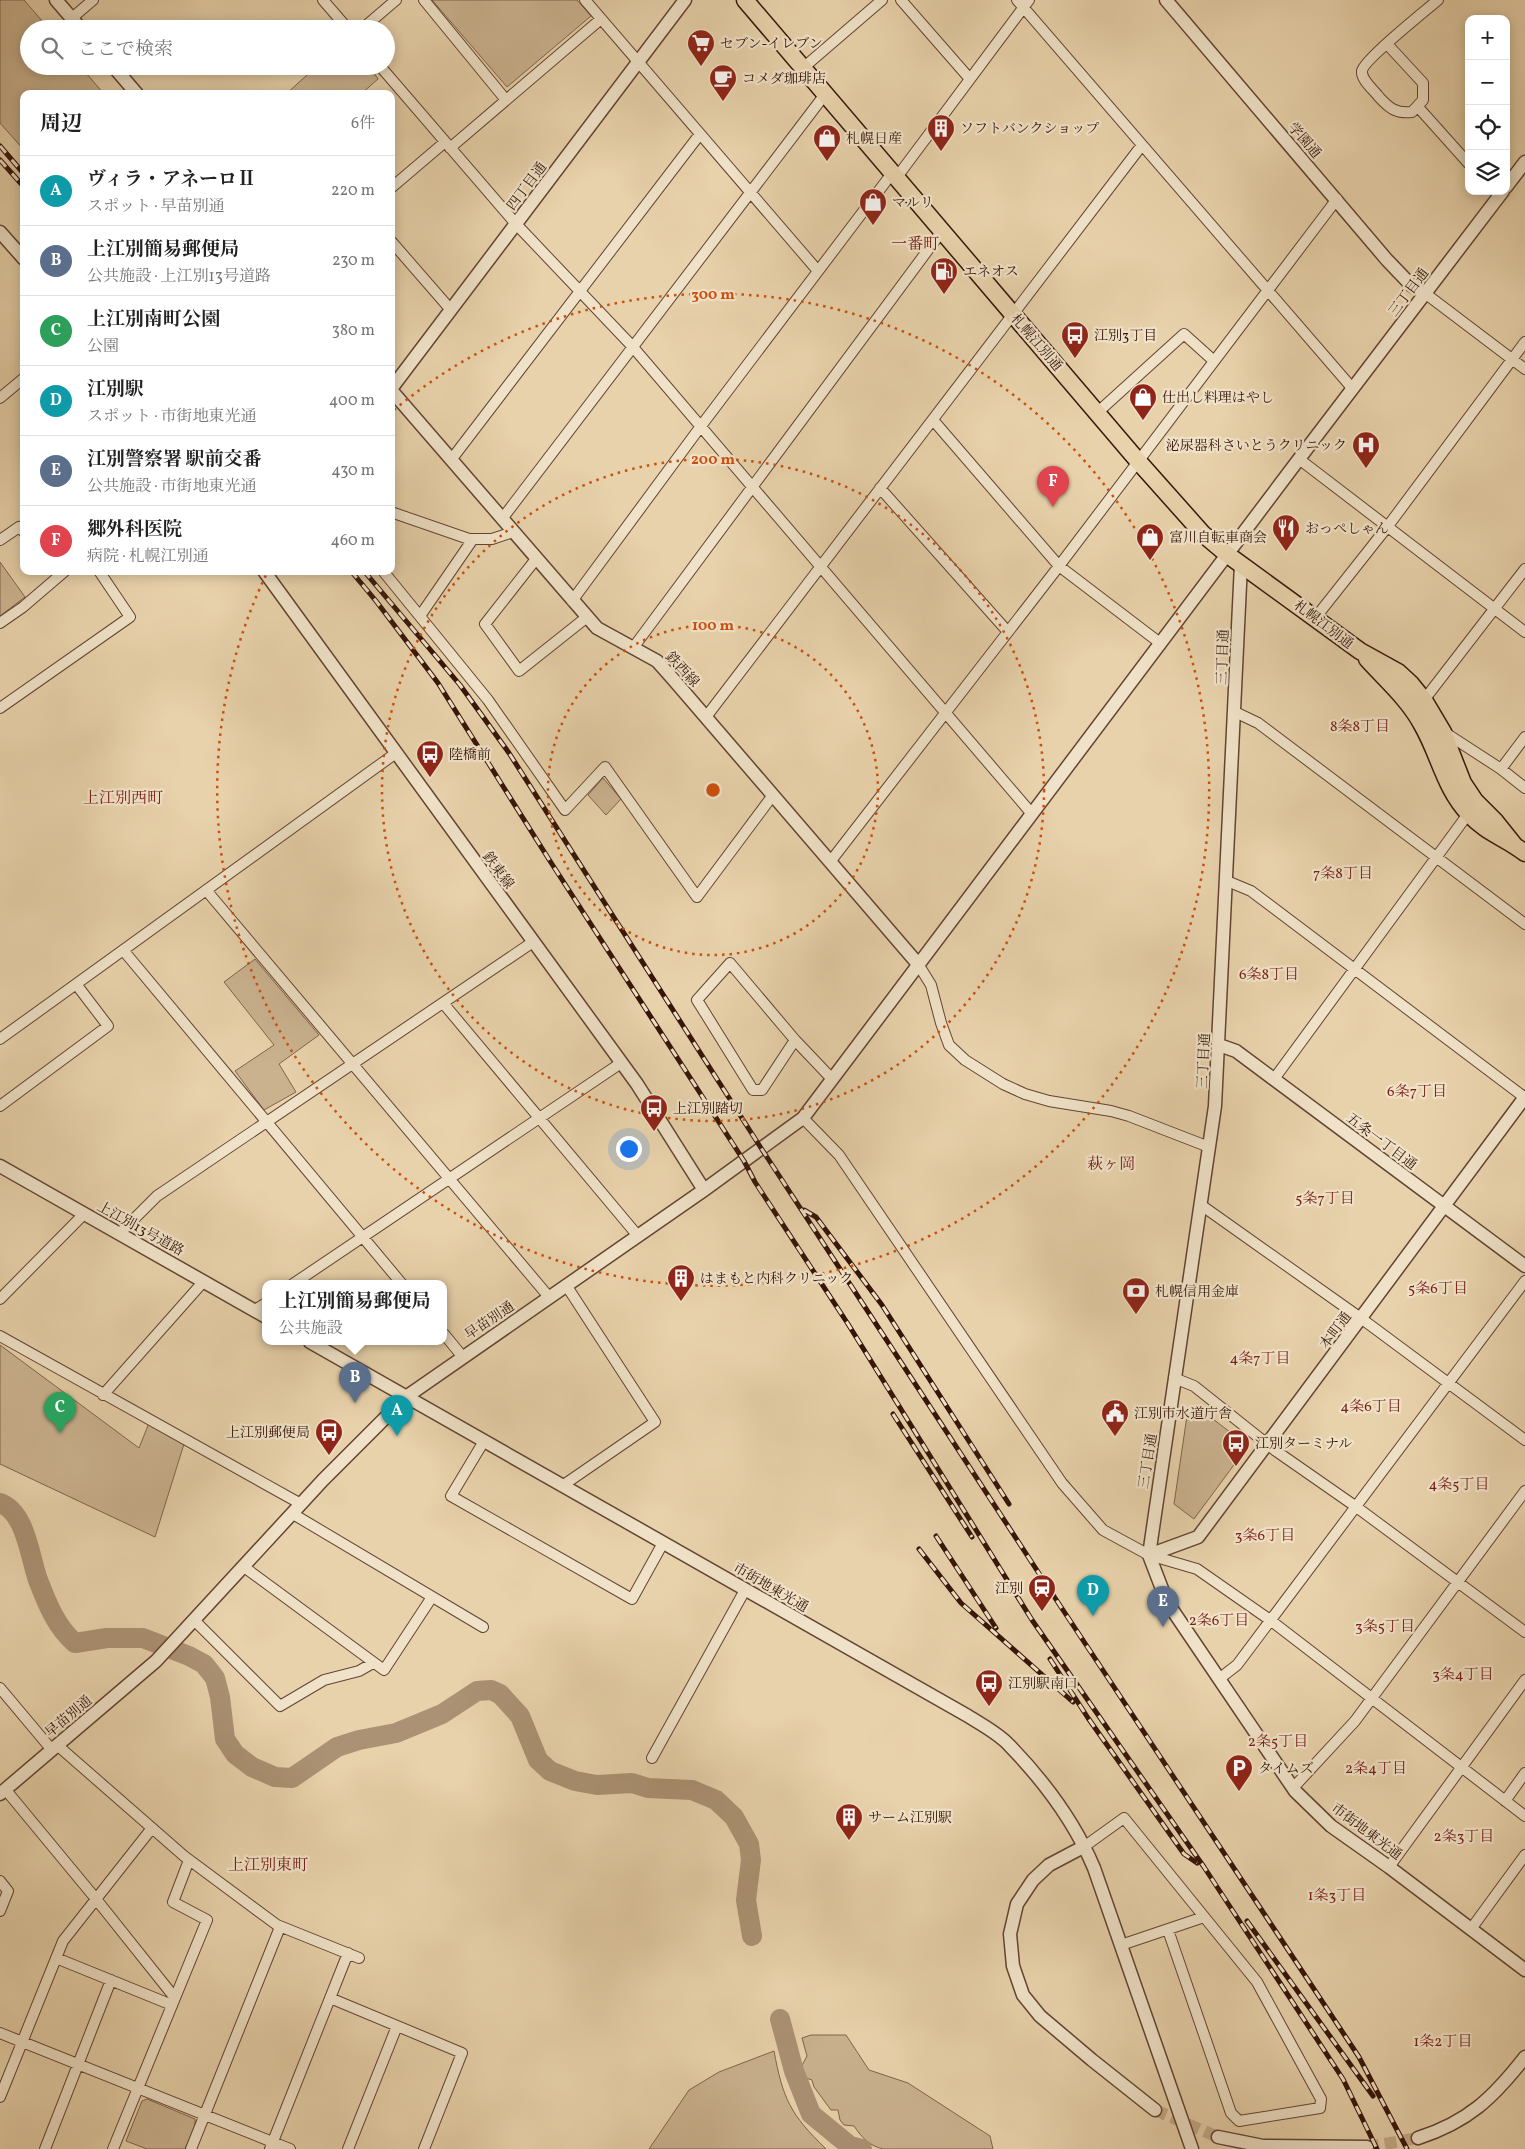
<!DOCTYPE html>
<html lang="ja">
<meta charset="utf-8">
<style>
:root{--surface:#fff;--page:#f2f2f2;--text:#222;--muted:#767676;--line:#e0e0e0;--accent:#b45309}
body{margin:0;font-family:Vollkorn,"Noto Serif JP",serif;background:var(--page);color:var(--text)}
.controls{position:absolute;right:15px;top:15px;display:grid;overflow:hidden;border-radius:10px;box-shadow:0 2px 12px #0003}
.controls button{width:45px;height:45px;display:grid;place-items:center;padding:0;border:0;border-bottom:1px solid var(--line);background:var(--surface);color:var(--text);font:25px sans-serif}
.you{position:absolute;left:628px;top:1148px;width:18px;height:18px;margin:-12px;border:4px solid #fff;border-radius:50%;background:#1a73e8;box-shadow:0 0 0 8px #1a73e833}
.badge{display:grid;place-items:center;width:32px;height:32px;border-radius:50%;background:var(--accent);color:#fff;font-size:16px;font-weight:700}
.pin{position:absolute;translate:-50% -41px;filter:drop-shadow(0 1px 2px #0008)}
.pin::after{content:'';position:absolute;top:26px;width:18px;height:15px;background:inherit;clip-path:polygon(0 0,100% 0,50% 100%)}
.popup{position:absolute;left:262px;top:1280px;width:185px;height:65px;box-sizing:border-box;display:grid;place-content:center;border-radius:10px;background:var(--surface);filter:drop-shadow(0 1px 4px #0005);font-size:16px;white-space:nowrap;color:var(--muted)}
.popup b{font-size:19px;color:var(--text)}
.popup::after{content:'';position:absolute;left:50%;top:100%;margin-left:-10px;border:10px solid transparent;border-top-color:var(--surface)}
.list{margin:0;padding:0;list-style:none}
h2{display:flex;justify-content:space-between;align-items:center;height:65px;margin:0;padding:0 20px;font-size:21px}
h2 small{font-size:16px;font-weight:400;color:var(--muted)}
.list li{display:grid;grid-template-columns:32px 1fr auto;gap:15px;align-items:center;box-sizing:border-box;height:70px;padding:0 20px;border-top:1px solid var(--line)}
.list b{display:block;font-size:19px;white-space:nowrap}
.list p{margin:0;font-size:16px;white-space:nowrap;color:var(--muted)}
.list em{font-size:16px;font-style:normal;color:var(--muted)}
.icon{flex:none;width:28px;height:28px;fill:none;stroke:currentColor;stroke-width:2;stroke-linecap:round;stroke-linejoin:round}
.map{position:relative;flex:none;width:1525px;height:2149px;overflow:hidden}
.search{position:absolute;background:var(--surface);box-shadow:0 2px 12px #0003;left:20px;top:20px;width:375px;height:55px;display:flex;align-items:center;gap:12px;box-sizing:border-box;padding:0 18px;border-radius:28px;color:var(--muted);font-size:19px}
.panel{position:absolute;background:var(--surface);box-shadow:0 2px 12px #0003;left:20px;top:90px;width:375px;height:485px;border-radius:10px}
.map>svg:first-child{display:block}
</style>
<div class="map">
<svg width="1525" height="2149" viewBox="0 0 1525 2149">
<rect width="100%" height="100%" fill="#e8d2ab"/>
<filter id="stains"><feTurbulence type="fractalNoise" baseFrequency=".004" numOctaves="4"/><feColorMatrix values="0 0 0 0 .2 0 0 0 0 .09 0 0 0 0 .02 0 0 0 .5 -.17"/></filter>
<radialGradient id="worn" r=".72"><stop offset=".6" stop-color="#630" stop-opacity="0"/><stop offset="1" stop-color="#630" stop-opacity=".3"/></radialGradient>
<path fill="#cab28f" stroke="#80644c" d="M0,0H24L49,29H29V66H80L104,94H24V150L0,123Z
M432,0H577L591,16L507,87Z
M317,66H369L378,79L361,94H286Z
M0,562L25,597L0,616Z
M603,778L621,799L606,815L588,795Z
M255,959L319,1035L279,1064L296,1092L264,1110L235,1071L274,1045L224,982Z
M0,1345L139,1448L149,1423L184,1444L155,1537L0,1464Z
M1196,1406L1243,1442L1245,1450L1194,1519L1174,1504L1188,1409Z
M811,2035H846L869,2070L908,2083L990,2136L993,2149H883C870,2146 862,2138 854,2126L844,2125L840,2120L838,2110H831L814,2087L812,2080L803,2077L799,2071L807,2056L802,2038Z
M774,2051C783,2099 790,2114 826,2149H649L689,2090L719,2072Z
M147,2099L195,2119V2127L185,2149H147L126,2141L142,2101Z"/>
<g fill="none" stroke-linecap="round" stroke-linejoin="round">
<path stroke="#ab9274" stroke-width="20" d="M0,1503C26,1512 30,1558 38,1580C47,1603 56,1627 75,1643L107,1638H143L189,1656L204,1664L215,1678L220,1697L225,1739L235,1754L252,1767L275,1777L292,1778L337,1747L359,1740L396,1733L442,1714L477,1691L491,1690L500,1694L520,1716L538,1760L550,1771L575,1781L597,1785L632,1783L648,1788L692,1790L716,1800L734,1817L749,1844L751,1860L746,1900L752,1936
M780,2019L794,2071L811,2114L850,2146L862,2149"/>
<path stroke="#c4ac8b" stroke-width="12" stroke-dasharray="12 6" stroke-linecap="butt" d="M1155,2110L1218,2137
M1367,2147L1418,2138"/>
<g stroke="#624432" stroke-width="12">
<path id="minor" d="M323,0L348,29
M424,0L506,100
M585,0L818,271
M901,0L970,79
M1017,0L1353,389
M72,18L93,0
M362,29L396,0
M1387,44L1423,83V100L1412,112C1396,114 1389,108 1379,97C1374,90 1361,80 1362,71C1363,61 1426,10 1438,0
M380,66L516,224L632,346L1032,814
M803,68L882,0
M1418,107L1469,164
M450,148L601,19
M897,177L1029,0
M391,188L445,142
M391,241L451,310
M1426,294L1525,369
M0,398L24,378
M1098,412L1184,334L1214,361
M933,420L1059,566L1160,643
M1299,459L1525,632
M451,460L700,134
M880,488L1008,632
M391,512L469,539H492L513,532
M502,519L826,93
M0,540L19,527L24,532
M536,559L485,624L519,671L587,617
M383,571L488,700L565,810L605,767L697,897L773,795
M572,601L701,426L893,172
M420,616L473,539
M1316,617L1388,526L1525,342
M0,623L23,607L65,571
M633,648L942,231
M1424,700L1525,569
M0,708L130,617L99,571
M1235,712L1258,723L1525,924
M706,717L1142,145
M1444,732L1501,769L1525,788
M1501,769L1525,737
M830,862L1059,566L1337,199
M1227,881L1251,891L1524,1097
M206,890L549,1297
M123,950L402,1284
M918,964L931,985L941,1023L949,1045L965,1060L1003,1084L1025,1094L1049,1101L1111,1111L1129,1116L1209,1147
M443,1003L638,1236
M0,1039L396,753
M795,1040L762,1090H753L697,1000L730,963L795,1040L832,1079
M1274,1079L1468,814
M0,1106L108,1026L76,984
M803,1118L839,1155L1062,1483L1103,1530L1149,1555L1197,1569L1270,1620L1525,1816
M1201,1205L1362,1319L1525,1440
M119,1234L157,1196L533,942
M293,1284L621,1063
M0,1299L84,1214
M255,1310L266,1303
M444,1334L462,1356
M0,1336L301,1504
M1174,1378L1194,1386L1276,1451L1355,1506L1525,1632
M103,1395L204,1281
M484,1441L451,1496L632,1599L663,1543
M562,1486L655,1422L566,1285
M293,1514L483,1627
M244,1567L384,1670L432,1597
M195,1621L280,1706L324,1680L359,1671L373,1663
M1219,1679L1237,1665L1525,1281
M0,1688L52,1750
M57,1745L184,1856L277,1925L359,1958
M652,1758L745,1590
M1293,1788L1355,1721L1525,1491
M5,1789L96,1899L175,1998
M1505,1801L1525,1773
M1085,1846L1124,1818L1257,1982L1321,2099L1320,2108L1239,2121L1231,2113L1168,1930
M1389,1867L1525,1680
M0,1881L8,1891L0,1911
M1471,1929L1525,1855
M1121,1945L1204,1917
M56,1958L172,2005
M330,1998L462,2053L424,2149
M0,2033L290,2149
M0,2097L63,1941L152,1828
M45,2149L111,1980
M113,2149L207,1920L173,1902L189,1860
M191,2149L280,1927
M270,2149L348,1953
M348,2149L397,2026"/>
</g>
<g stroke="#624432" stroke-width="15">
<path id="tertiary" d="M56,0L81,29
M1166,0L1387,260L1411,285L1426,294
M113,66L137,94
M1506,187L1525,162
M0,232L24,259
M391,389L685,0
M391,390L597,628L657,661L673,679L918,964
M1241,564L1215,1106L1149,1555L1167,1602L1295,1791L1331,1826L1389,1867L1525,1970
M264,571L637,1084L704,1190
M1219,1045L1236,1051L1525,1266
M0,1166L266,1317
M310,1342L968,1716C982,1725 998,1733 1009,1745C1043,1780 1075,1823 1094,1868L1192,2149
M1149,1555L1198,1537L1525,1097
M0,1794L156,1661L323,1480L406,1397L704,1190L803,1118L1299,459L1503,191
M1085,1846L1049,1865L1033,1880L1017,1904L1010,1934L1013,1966L1023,1995L1040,2016L1092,2060L1155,2110
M1218,2137L1263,2146L1367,2147
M1418,2138C1468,2122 1493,2098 1525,2057"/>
</g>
<g stroke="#361509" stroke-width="19">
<path id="trunk" d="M745,0L1138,461L1203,534L1228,555L1360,651L1398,672L1411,684L1424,700L1443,732L1463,783L1475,801L1495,821L1515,846
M1367,659C1385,679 1408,699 1421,723C1439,753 1444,788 1469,814C1486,833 1506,838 1525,853"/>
</g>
<use href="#minor" stroke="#f0e2c8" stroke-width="10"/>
<use href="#tertiary" stroke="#f0e2c8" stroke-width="12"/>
<use href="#trunk" stroke="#e8d2ab" stroke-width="16"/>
<g stroke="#361509" stroke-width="5">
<path id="rail" d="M0,146L24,174
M0,160L24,187
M351,571L376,601L438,683L550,861L744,1161L755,1182L848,1324L1032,1620L1204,1867L1343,2079L1377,2149
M364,571L460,685L509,753L761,1148L1059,1604L1359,2057L1407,2149
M804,1210L816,1217L882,1305L1009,1504
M893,1414L972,1537
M936,1536L996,1628
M919,1549L961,1603L1073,1702
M1050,1659L1088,1718L1184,1854L1197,1863
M1247,1921L1373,2096"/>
</g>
<use href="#rail" stroke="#f0e2c8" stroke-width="3" stroke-dasharray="9" stroke-linecap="butt"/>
</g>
<g fill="none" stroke="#cd4f0c" stroke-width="2.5" stroke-dasharray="2.5 5">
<circle cx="713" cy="790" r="165"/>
<circle cx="713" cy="790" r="331"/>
<path d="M394 410A496 496 0 1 1 267 573"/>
</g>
<defs>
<g id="supermarket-pin" transform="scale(1.4375)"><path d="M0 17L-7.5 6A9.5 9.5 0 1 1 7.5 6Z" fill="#8f2418" stroke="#f0e2c8"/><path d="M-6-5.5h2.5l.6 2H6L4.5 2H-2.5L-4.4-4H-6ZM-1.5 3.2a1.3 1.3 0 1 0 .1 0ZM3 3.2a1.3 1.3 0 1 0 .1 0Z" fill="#fff"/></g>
<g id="cafe-pin" transform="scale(1.4375)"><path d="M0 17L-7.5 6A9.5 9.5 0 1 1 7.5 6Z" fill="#8f2418" stroke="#f0e2c8"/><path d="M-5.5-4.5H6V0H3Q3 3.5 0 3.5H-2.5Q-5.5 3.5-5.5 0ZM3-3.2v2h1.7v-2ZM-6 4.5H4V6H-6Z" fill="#fff"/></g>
<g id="building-pin" transform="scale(1.4375)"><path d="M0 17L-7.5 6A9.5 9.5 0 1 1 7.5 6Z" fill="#8f2418" stroke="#f0e2c8"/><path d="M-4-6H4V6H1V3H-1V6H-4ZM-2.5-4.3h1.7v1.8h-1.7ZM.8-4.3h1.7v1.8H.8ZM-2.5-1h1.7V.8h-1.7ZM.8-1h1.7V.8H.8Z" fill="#fff"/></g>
<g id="shop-pin" transform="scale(1.4375)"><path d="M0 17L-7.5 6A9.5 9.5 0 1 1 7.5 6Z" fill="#8f2418" stroke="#f0e2c8"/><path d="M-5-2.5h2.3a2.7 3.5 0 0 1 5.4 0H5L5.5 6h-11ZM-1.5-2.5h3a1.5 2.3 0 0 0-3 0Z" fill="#fff"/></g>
<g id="fuel-pin" transform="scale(1.4375)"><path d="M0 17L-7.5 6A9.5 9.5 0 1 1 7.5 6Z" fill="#8f2418" stroke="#f0e2c8"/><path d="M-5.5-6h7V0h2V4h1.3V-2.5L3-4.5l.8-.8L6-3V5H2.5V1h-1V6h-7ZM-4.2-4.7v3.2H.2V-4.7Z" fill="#fff"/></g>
<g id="bus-pin" transform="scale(1.4375)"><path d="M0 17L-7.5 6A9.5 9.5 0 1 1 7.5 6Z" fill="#8f2418" stroke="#f0e2c8"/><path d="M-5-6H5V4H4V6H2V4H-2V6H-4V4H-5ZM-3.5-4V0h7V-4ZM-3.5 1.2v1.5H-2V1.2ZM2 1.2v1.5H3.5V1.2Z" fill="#fff"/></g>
<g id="hospital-pin" transform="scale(1.4375)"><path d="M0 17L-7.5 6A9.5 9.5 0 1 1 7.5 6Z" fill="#8f2418" stroke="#f0e2c8"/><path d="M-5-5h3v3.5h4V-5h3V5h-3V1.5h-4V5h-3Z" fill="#fff"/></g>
<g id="restaurant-pin" transform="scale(1.4375)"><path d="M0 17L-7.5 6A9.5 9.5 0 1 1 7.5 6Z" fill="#8f2418" stroke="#f0e2c8"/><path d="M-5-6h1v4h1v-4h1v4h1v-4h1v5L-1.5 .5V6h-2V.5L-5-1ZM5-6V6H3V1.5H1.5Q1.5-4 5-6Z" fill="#fff"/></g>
<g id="bank-pin" transform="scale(1.4375)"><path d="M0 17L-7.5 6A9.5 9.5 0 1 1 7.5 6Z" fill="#8f2418" stroke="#f0e2c8"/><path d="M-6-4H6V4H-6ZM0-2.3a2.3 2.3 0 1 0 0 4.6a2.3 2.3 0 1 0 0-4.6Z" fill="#fff"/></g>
<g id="civic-pin" transform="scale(1.4375)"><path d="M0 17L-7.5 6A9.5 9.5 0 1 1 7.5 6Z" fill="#8f2418" stroke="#f0e2c8"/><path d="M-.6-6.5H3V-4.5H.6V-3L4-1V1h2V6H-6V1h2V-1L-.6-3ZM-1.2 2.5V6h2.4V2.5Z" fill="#fff"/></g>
<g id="station-pin" transform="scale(1.4375)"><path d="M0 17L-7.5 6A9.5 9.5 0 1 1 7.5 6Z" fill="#8f2418" stroke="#f0e2c8"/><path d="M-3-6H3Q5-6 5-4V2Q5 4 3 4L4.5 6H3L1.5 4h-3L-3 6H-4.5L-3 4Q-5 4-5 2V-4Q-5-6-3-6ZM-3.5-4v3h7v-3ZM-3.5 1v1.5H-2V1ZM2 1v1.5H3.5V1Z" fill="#fff"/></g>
<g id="parking-pin" transform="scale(1.4375)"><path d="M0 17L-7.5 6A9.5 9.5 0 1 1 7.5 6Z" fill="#8f2418" stroke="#f0e2c8"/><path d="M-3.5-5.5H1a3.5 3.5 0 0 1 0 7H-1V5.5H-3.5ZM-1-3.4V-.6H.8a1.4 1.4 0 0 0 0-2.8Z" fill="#fff"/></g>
</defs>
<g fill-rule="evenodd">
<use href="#supermarket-pin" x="701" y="43"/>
<use href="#cafe-pin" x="723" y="78"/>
<use href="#building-pin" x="941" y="128"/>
<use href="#shop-pin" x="827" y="138"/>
<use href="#shop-pin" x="873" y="202"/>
<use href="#fuel-pin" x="944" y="271"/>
<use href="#bus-pin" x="1075" y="335"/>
<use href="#shop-pin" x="1143" y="397"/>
<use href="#hospital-pin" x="1366" y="445"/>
<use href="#restaurant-pin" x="1286" y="528"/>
<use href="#shop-pin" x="1150" y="537"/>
<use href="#bus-pin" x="430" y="754"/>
<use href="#bus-pin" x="654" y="1108"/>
<use href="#building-pin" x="681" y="1278"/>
<use href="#bank-pin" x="1136" y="1291"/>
<use href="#civic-pin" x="1115" y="1413"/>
<use href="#bus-pin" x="329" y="1432"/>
<use href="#bus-pin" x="1236" y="1443"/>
<use href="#station-pin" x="1042" y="1588"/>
<use href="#bus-pin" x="989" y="1683"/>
<use href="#parking-pin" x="1239" y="1768"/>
<use href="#building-pin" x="849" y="1817"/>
</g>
<g text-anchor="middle" stroke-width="4.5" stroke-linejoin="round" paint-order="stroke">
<g font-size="14" fill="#361509" stroke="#f0e2c8" text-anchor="start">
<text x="720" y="48">セブン-イレブン</text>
<text x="742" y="83">コメダ珈琲店</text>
<text x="960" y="133">ソフトバンクショップ</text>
<text x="846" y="143">札幌日産</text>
<text x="892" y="207">マルリ</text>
<text x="963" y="276">エネオス</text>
<text x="1094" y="340">江別3丁目</text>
<text x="1162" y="402">仕出し料理はやし</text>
<text x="1347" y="450" text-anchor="end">泌尿器科さいとうクリニック</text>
<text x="1305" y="533">おっぺしゃん</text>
<text x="1169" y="542">富川自転車商会</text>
<text x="449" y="759">陸橋前</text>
<text x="673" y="1113">上江別踏切</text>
<text x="700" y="1283">はまもと内科クリニック</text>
<text x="1155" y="1296">札幌信用金庫</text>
<text x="1134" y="1418">江別市水道庁舎</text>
<text x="310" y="1437" text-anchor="end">上江別郵便局</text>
<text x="1255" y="1448">江別ターミナル</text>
<text x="1023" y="1593" text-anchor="end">江別</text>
<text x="1008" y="1688">江別駅南口</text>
<text x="1258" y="1773">タイムズ</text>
<text x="868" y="1822">サーム江別駅</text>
</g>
<g font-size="14" fill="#361509" stroke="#f0e2c8">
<text transform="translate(1305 140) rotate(49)" y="5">学園通</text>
<text transform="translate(526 186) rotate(-53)" y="5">四丁目通</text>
<text transform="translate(1408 292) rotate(-53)" y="5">三丁目通</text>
<text transform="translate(1037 342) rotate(49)" y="5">札幌江別通</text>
<text transform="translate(1324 624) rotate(37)" y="5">札幌江別通</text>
<text transform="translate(1222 657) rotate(-88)" y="5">三丁目通</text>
<text transform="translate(683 669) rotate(47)" y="5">鉄西線</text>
<text transform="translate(499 870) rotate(54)" y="5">鉄東線</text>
<text transform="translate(1203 1061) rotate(-87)" y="5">三丁目通</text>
<text transform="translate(1382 1141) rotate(37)" y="5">五条一丁目通</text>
<text transform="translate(141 1228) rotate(29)" y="5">上江別13号道路</text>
<text transform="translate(489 1320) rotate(-34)" y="5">早苗別通</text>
<text transform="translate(1335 1330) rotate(-53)" y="5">本町通</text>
<text transform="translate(1147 1461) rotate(-81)" y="5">三丁目通</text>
<text transform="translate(771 1587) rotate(30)" y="5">市街地東光通</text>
<text transform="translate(68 1716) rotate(-40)" y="5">早苗別通</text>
<text transform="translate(1367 1831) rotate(37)" y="5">市街地東光通</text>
</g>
<g font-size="15" fill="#7a1f14" stroke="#f0e2c8">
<text x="1360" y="731">8条8丁目</text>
<text x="1343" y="878">7条8丁目</text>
<text x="1269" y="979">6条8丁目</text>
<text x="1417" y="1096">6条7丁目</text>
<text x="1325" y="1203">5条7丁目</text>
<text x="1438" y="1293">5条6丁目</text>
<text x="1260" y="1363">4条7丁目</text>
<text x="1371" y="1411">4条6丁目</text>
<text x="1459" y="1489">4条5丁目</text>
<text x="1265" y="1540">3条6丁目</text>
<text x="1219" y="1625">2条6丁目</text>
<text x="1385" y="1631">3条5丁目</text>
<text x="1463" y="1679">3条4丁目</text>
<text x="1278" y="1746">2条5丁目</text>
<text x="1376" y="1773">2条4丁目</text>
<text x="1464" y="1841">2条3丁目</text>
<text x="1337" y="1900">1条3丁目</text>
<text x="1443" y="2046">1条2丁目</text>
</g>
<g font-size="16" fill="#7a1f14" stroke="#f0e2c8">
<text x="915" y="249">一番町</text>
<text x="123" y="803">上江別西町</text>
<text x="1111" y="1169">萩ヶ岡</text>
<text x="268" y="1870">上江別東町</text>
</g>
</g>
<circle cx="713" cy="790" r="8" fill="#cd4f0c" stroke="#f0e2c8" stroke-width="2.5"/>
<g font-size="15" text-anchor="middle" font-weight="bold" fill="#cd4f0c" stroke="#f0e2c8" stroke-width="4.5" stroke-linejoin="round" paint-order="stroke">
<text x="713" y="299">300 m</text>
<text x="713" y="464">200 m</text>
<text x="713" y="630">100 m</text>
</g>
<rect width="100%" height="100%" filter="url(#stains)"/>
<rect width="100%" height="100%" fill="url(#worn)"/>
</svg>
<div class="controls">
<button>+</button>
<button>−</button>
<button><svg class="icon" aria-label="locate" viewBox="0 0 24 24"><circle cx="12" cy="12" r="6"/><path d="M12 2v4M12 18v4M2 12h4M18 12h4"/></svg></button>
<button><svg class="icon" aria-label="layers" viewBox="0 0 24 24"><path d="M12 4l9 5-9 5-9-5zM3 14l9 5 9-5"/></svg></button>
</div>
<div class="you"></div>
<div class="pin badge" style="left:397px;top:1436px;background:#0f9aa8">A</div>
<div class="pin badge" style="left:355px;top:1403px;background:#5c6f8a">B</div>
<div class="popup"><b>上江別簡易郵便局</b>公共施設</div>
<div class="pin badge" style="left:60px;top:1433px;background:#2e9e5b">C</div>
<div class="pin badge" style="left:1093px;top:1616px;background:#0f9aa8">D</div>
<div class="pin badge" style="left:1163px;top:1627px;background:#5c6f8a">E</div>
<div class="pin badge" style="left:1053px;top:507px;background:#e0444e">F</div>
<div class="search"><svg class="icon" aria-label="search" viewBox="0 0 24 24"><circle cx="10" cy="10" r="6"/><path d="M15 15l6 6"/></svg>ここで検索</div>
<section class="panel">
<h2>周辺<small>6件</small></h2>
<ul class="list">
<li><span class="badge" style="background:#0f9aa8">A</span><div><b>ヴィラ・アネーロⅡ</b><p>スポット · 早苗別通</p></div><em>220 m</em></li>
<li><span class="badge" style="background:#5c6f8a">B</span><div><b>上江別簡易郵便局</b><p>公共施設 · 上江別13号道路</p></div><em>230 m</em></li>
<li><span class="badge" style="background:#2e9e5b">C</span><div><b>上江別南町公園</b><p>公園</p></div><em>380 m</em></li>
<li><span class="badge" style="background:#0f9aa8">D</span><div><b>江別駅</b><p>スポット · 市街地東光通</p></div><em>400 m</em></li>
<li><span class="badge" style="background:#5c6f8a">E</span><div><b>江別警察署 駅前交番</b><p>公共施設 · 市街地東光通</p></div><em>430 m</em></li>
<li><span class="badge" style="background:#e0444e">F</span><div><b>郷外科医院</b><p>病院 · 札幌江別通</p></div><em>460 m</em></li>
</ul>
</section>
</div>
